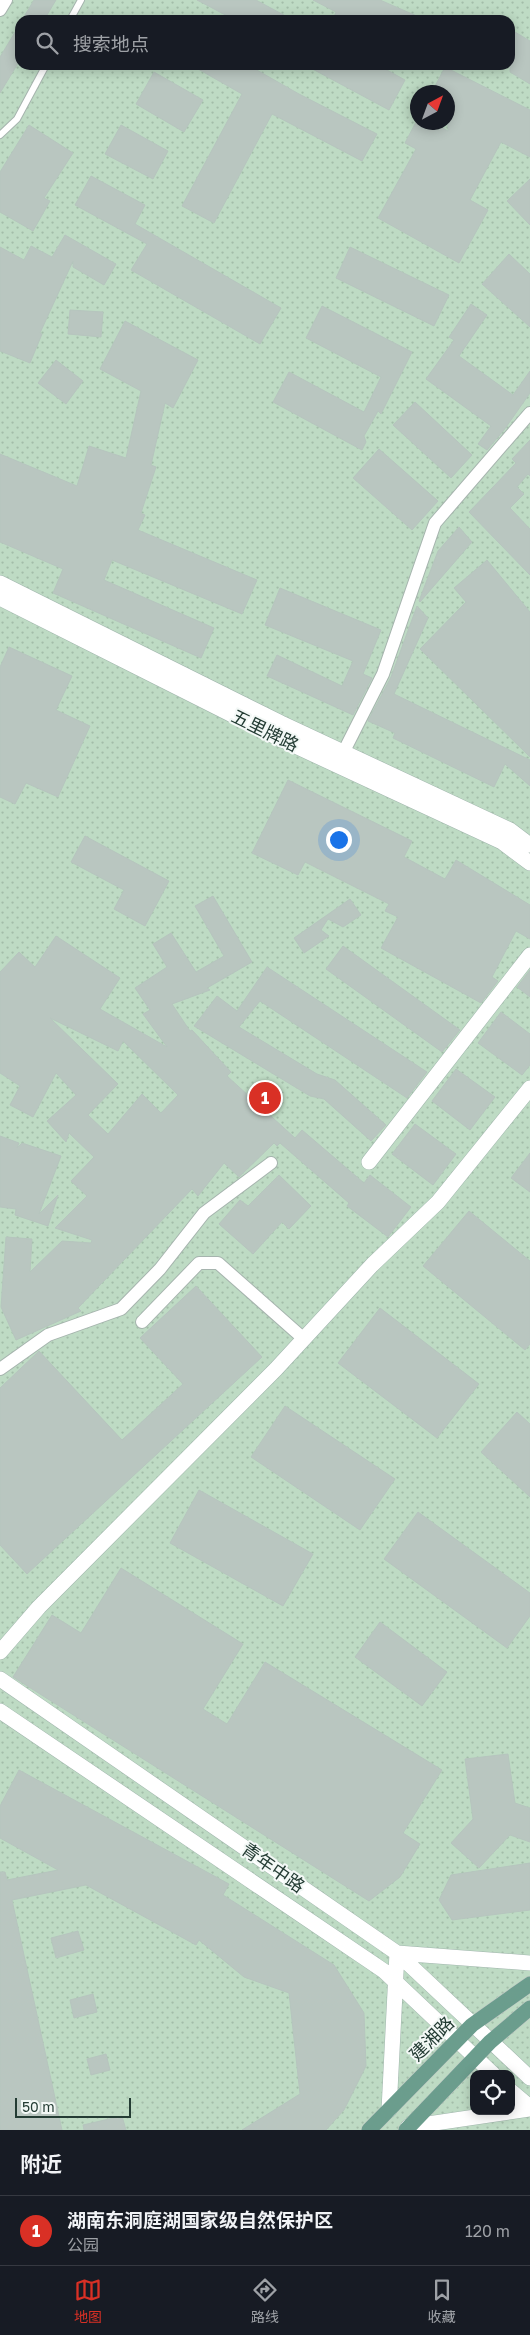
<!DOCTYPE html>
<html lang="zh">
<meta charset="utf-8">
<style>
:root{--surface:#171b24;--page:#20242c;--text:#f1f3f6;--muted:#9ea1a6;--line:#363941;--accent:#d93025}
body{margin:0;font-family:"Golos Text","Noto Sans SC",sans-serif;background:var(--page);color:var(--text)}
.controls{position:absolute;right:15px;bottom:15px;display:grid;overflow:hidden;border-radius:10px;box-shadow:0 2px 12px #0003}
.controls button{width:45px;height:45px;display:grid;place-items:center;padding:0;border:0;border-bottom:1px solid var(--line);background:var(--surface);color:var(--text);font:25px sans-serif}
.compass{position:absolute;left:410px;top:85px;width:45px;height:45px;border-radius:50%;background:var(--surface);box-shadow:0 2px 12px #0003;rotate:41deg}
.scale{position:absolute;left:15px;bottom:12px;width:116px;box-sizing:border-box;padding-left:5px;border:2px solid #243c34;border-top:0;font-size:14px;line-height:18px;white-space:nowrap;color:#243c34;-webkit-text-stroke:4px #f3f8f6;paint-order:stroke}
.you{position:absolute;left:338px;top:839px;width:18px;height:18px;margin:-12px;border:4px solid #fff;border-radius:50%;background:#1a73e8;box-shadow:0 0 0 8px #1a73e833}
.badge{display:grid;place-items:center;width:32px;height:32px;border-radius:50%;background:var(--accent);color:#fff;font-size:16px;font-weight:700}
.pin{position:absolute;translate:-50% -50%;border:2px solid #fff;box-shadow:0 1px 5px #0006}
.list{margin:0;padding:0;list-style:none}
h2{display:flex;justify-content:space-between;align-items:center;height:65px;margin:0;padding:0 20px;font-size:21px}
h2 small{font-size:16px;font-weight:400;color:var(--muted)}
.list li{display:grid;grid-template-columns:32px 1fr auto;gap:15px;align-items:center;box-sizing:border-box;height:70px;padding:0 20px;border-top:1px solid var(--line)}
.list b{display:block;font-size:19px;white-space:nowrap}
.list p{margin:0;font-size:16px;white-space:nowrap;color:var(--muted)}
.list em{font-size:16px;font-style:normal;color:var(--muted)}
.icon{flex:none;width:28px;height:28px;fill:none;stroke:currentColor;stroke-width:2;stroke-linecap:round;stroke-linejoin:round}
.map{position:relative;flex:none;width:530px;height:2130px;overflow:hidden}
.search{position:absolute;background:var(--surface);box-shadow:0 2px 12px #0003;left:15px;right:15px;top:15px;height:55px;display:flex;align-items:center;gap:12px;box-sizing:border-box;padding:0 18px;border-radius:15px;color:var(--muted);font-size:19px}
.sheet{height:135px;background:var(--surface)}
nav{display:flex;justify-content:space-around;align-items:center;box-sizing:border-box;height:70px;border-top:1px solid var(--line);background:var(--surface);font-size:14px;color:var(--muted)}
nav a{display:grid;justify-items:center;gap:2px}
nav .on{color:var(--accent)}
.map>svg:first-child{display:block}
</style>
<div class="map">
<svg width="530" height="2130" viewBox="0 0 530 2130">
<defs>
<pattern id="park-dots" width="8" height="8" patternUnits="userSpaceOnUse" patternTransform="scale(1.25)"><rect width="8" height="8" fill="#bedbc4"/><path d="M2 2h.1M6 6h.1" fill="none" stroke="#a3bda9" stroke-width="1.8" stroke-linecap="round"/></pattern>
</defs>
<rect width="100%" height="100%" fill="#e3ece7"/>
<path fill="url(#park-dots)" fill-rule="evenodd" d="M0,0H530V2130H0ZM20,20H510V65H20ZM418,92H448V122H418ZM474,2074H511V2111H474Z"/>
<path fill="#b9c6c0" stroke="#b6c5be" fill-rule="evenodd" d="M34,0H56L44,20H22Z
M197,0H256L293,20H235Z
M313,0H380L426,20H333L336,12Z
M20,24V60L0,93V57Z
M510,29L530,41V84L510,72Z
M191,65H248L299,94L377,134L362,161L272,114L214,223L182,206L242,94Z
M305,65H378L405,80L389,110Z
M445,67L530,110V157L501,142L470,200L488,210L459,263L378,218L416,149L405,143L416,122H432L448,131V92H432Z
M154,72L203,100L184,132L136,104Z
M29,125L73,153L44,198L50,201L33,231L0,212V172Z
M121,125L168,151L153,179L105,154Z
M91,176L145,205L135,224L281,308L260,344L131,270L147,244L75,205Z
M530,179V225L507,201Z
M65,235L116,264L104,285L73,267V261L40,333L42,334L30,363L0,351V247L24,260L31,246L52,257Z
M350,247L449,295L434,326L336,278Z
M509,254L530,274V327L482,284Z
M471,304L487,315L459,356L513,395L530,371V393L504,430L487,450L478,444L491,426L426,379L454,340L449,337Z
M322,306L412,352L381,414L378,411L364,436L366,442L362,450L273,402L289,372L364,412L381,377L306,338Z
M70,310L103,312L101,337L68,334Z
M125,321L198,360L173,408L165,403L151,465L156,467L141,513L145,515L138,530L257,580L242,614L112,560L104,580L214,628L201,658L53,593L63,569L0,542V454L77,486L89,446L126,458L141,391L100,369Z
M56,360L83,381L66,404L38,383Z
M415,402L472,455L451,478L393,425Z
M530,440V476L528,474L517,487L524,494L510,508L530,529V575L469,512L516,463L512,459Z
M379,449L438,501L412,530L353,478Z
M459,527L472,542L420,602L419,601L438,551Z
M487,560L530,612V757L420,649L466,602L454,588Z
M280,588L381,630L363,674L372,678L353,715L267,676L277,655L342,686L353,661L265,625Z
M417,606L428,618L394,694L530,760V786L505,764L494,787L393,738L395,733L368,721L391,677Z
M9,647L72,676L56,710L90,726L58,797L26,783L15,804L0,797V667Z
M288,780L412,841L404,857L445,879L456,860L530,905V939L516,931L492,977L498,981L481,1003L381,948L398,917L385,911L389,904L305,862L298,875L252,853Z
M85,836L169,881L145,926L114,909L124,890L71,862Z
M213,896L252,962L207,988L210,990L172,1004L190,1031L192,1030L231,1072L227,1076L295,1138L302,1130L364,1183L370,1175L411,1207L388,1237L347,1206L349,1203L280,1143L277,1146L274,1143L239,1177L224,1163L198,1196L192,1189L78,1308L81,1311L16,1340L1,1307L6,1237L32,1239L30,1272L62,1241L91,1243L92,1240L55,1228L87,1196L71,1181L94,1157L69,1133L66,1142L47,1121L76,1095L56,1073L33,1117L10,1105L20,1086L0,1073V972L19,952L35,967L56,936L120,978L100,1009L167,1047L143,1014L150,1010L135,988L167,967L153,944L171,933L196,972L224,956L195,906ZM50,1018L118,1051L123,1041L178,1095L161,1113L142,1094L108,1134L88,1115L118,1084Z
M350,899L361,915L343,927L328,919L321,930L329,936L304,953L294,938Z
M343,946L460,1030L442,1052L326,969Z
M267,967L427,1072L407,1098L260,1001L239,1027L317,1074L335,1080L386,1125L371,1141L324,1099L310,1096L194,1026L217,996L237,1011Z
M530,970V997L517,987Z
M501,1012L530,1034V1065L522,1075L478,1043Z
M456,1069L495,1097L470,1130L432,1101Z
M415,1124L456,1154L433,1185L392,1154Z
M0,1136L19,1143L17,1148L22,1143L61,1156L39,1214L58,1195L48,1226L15,1215L16,1209L0,1207Z
M530,1153V1192L511,1178Z
M279,1175L311,1206L289,1229L282,1222L253,1254L219,1224L240,1200L248,1206Z
M469,1211L530,1261V1344L525,1350L423,1266Z
M196,1286L262,1357L27,1574L0,1545V1388L39,1351L122,1440L183,1384L140,1338Z
M380,1308L479,1384L437,1438L338,1363Z
M285,1406L395,1479L360,1530L251,1457Z
M517,1412L530,1424V1497L481,1452Z
M199,1490L313,1554L283,1606L170,1543Z
M418,1512L530,1593V1616L507,1648L384,1559Z
M121,1568L243,1644L203,1709L227,1724L265,1662L442,1770L403,1833L420,1844L400,1877L369,1901L13,1677L52,1615L81,1633Z
M380,1622L447,1672L422,1706L355,1657Z
M508,1754L515,1803L530,1808V1842L510,1835L479,1868L451,1843L473,1819L465,1759Z
M19,1770L229,1884L223,1895L334,1965L364,2013L366,2066L344,2110L326,2130H242L300,2094L289,1993L244,1977L199,1940L196,1945L86,1885L12,1900L62,2130H0V1872H5L7,1880L58,1870L0,1838V1806Z
M530,1863V1910L452,1920L439,1900L451,1875Z
M78,1931L84,1950L56,1958L51,1938Z
M93,1994L97,2012L74,2018L70,2000Z
M106,2054L110,2070L91,2075L87,2059Z
M122,2116L126,2130H84L83,2125Z"/>
<g fill="none" stroke-linecap="round" stroke-linejoin="round">
<g stroke="#a6b4ae" stroke-width="8">
<path id="lane" d="M70,20L81,0
M0,135L17,119L46,65"/>
</g>
<g stroke="#a6b4ae" stroke-width="14">
<path id="street" d="M0,10L6,0
M339,761L383,674L435,523L530,413
M142,1322L199,1263H218L304,1339
M0,1369L48,1335L121,1309L160,1269L204,1213L271,1163"/>
</g>
<g stroke="#a2b7ae" stroke-width="16">
<path id="secondary" d="M0,583L281,723L510,830L530,845
M0,598L274,736L502,842L530,863
M369,1162L530,955
M0,1652L39,1607L276,1369L372,1265L438,1202L530,1088
M0,1679L397,1953L530,2078
M0,1711L384,1971L493,2074
M511,2091L530,2107
M389,2110L397,1953L530,1963
M408,2127L530,2109"/>
</g>
<g stroke="#c2c8c6" stroke-width="16">
<path id="primary" d="M369,2130L472,2025L530,1984
M406,2130L490,2042L530,2008"/>
</g>
<use href="#lane" stroke="#fff" stroke-width="6"/>
<use href="#street" stroke="#fff" stroke-width="12"/>
<use href="#secondary" stroke="#fff" stroke-width="15"/>
<use href="#primary" stroke="#6b9d8d" stroke-width="15"/>
</g>
<g text-anchor="middle" stroke-width="4" stroke-linejoin="round" paint-order="stroke">
<g font-size="18" fill="#243c34" stroke="#f3f8f6">
<text transform="translate(265 731) rotate(26)" y="6">五里牌路</text>
<text transform="translate(273 1868) rotate(35)" y="6">青年中路</text>
<text transform="translate(432 2039) rotate(-45)" y="6">建湘路</text>
</g>
</g>
</svg>
<div class="controls">
<button><svg class="icon" aria-label="locate" viewBox="0 0 24 24"><circle cx="12" cy="12" r="6"/><path d="M12 2v4M12 18v4M2 12h4M18 12h4"/></svg></button>
</div>
<svg class="compass" viewBox="-18 -18 36 36"><path d="M0-13l5 13h-10z" fill="#e53935"/><path d="M0 13l5-13h-10z" fill="#9ea1a6"/></svg>
<div class="scale">50 m</div>
<div class="you"></div>
<div class="pin badge" style="left:265px;top:1098px">1</div>
<div class="search"><svg class="icon" aria-label="search" viewBox="0 0 24 24"><circle cx="10" cy="10" r="6"/><path d="M15 15l6 6"/></svg>搜索地点</div>
</div>
<section class="sheet">
<h2>附近<small></small></h2>
<ul class="list">
<li><span class="badge">1</span><div><b>湖南东洞庭湖国家级自然保护区</b><p>公园</p></div><em>120 m</em></li>
</ul>
</section>
<nav>
<a class="on"><svg class="icon" aria-label="map" viewBox="0 0 24 24"><path d="M3 6l6-2 6 2 6-2v14l-6 2-6-2-6 2zM9 4v14M15 6v14"/></svg>地图</a>
<a><svg class="icon" aria-label="directions" viewBox="0 0 24 24"><path d="M12 3l9 9-9 9-9-9zM9 14v-3h6M13 9l2 2-2 2"/></svg>路线</a>
<a><svg class="icon" aria-label="saved" viewBox="0 0 24 24"><path d="M7 4h10v16l-5-4-5 4z"/></svg>收藏</a>
</nav>
